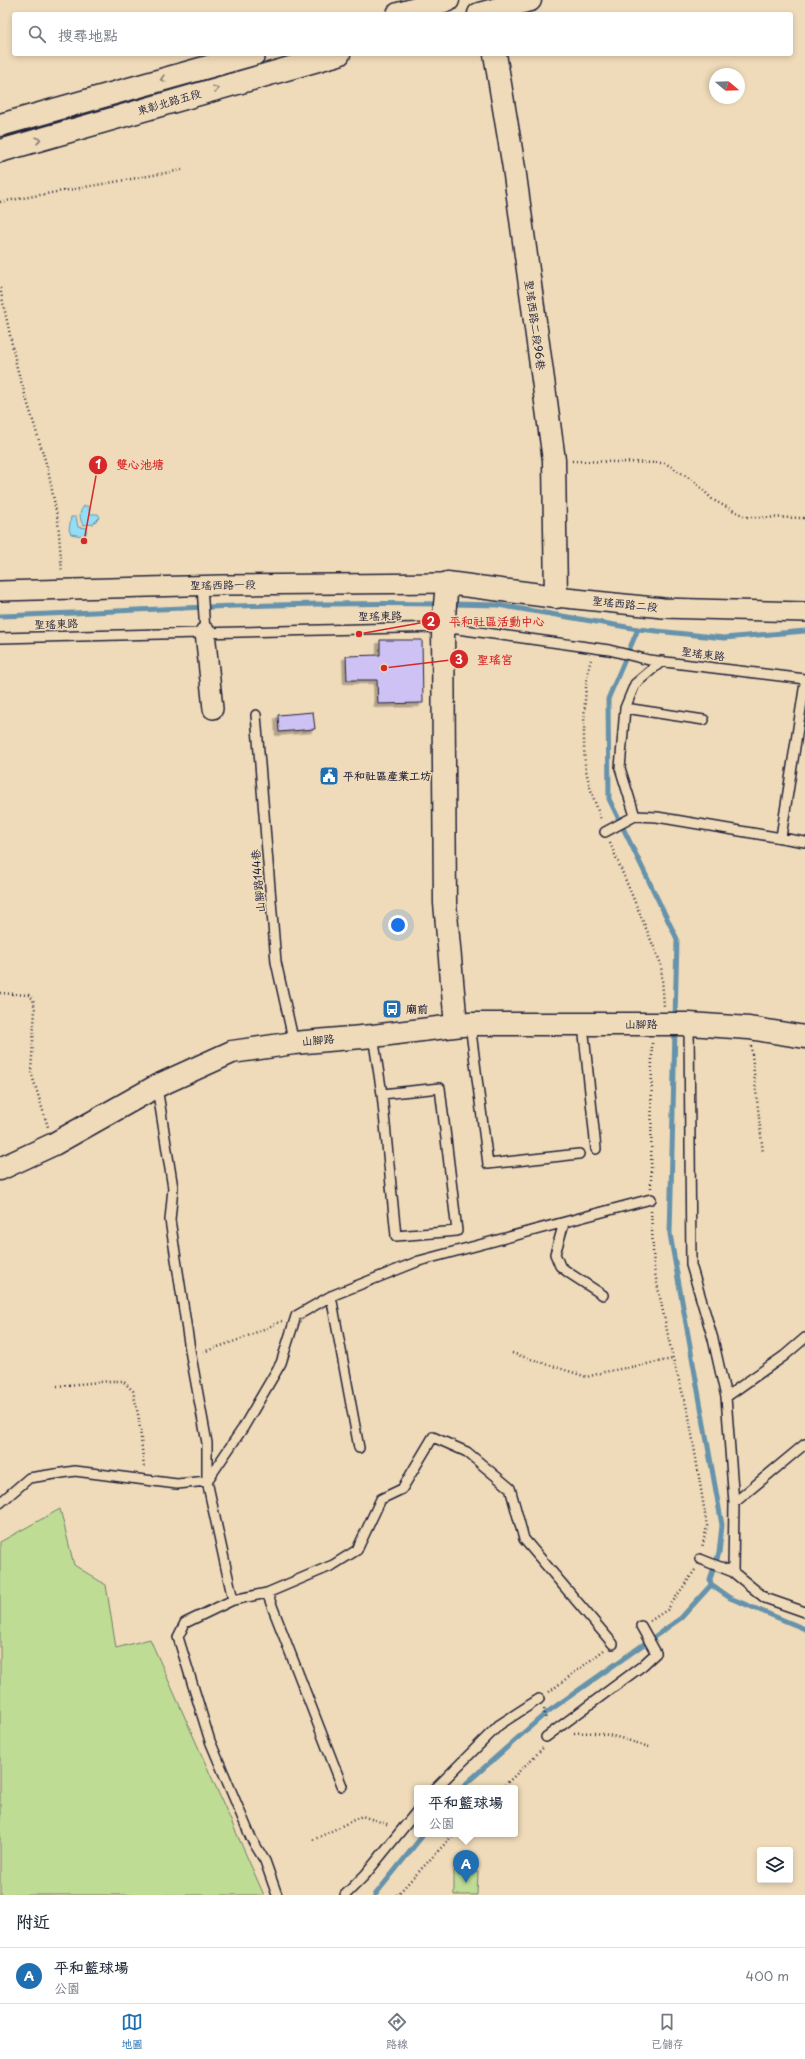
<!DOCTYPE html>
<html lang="zh-TW">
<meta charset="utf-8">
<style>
:root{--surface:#fff;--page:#f6f6f7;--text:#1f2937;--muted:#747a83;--line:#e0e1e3;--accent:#1f6fb2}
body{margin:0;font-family:"Playpen Sans","LXGW WenKai TC",sans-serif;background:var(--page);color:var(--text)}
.controls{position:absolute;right:12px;bottom:12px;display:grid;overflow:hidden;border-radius:4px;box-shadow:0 2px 6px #0003}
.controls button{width:36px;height:36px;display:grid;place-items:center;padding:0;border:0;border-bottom:1px solid var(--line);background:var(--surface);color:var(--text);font:20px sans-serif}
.compass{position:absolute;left:709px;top:68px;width:36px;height:36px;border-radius:50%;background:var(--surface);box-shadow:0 2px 6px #0003;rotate:109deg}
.you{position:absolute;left:398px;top:925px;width:14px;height:14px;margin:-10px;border:3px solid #fff;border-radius:50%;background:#1a73e8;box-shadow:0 0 0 6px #1a73e833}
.badge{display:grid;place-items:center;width:26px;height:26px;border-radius:50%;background:var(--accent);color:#fff;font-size:13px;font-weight:700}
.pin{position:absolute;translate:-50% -33px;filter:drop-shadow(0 1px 2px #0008)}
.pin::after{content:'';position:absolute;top:21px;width:14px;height:12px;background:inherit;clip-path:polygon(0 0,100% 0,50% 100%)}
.popup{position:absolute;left:414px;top:1785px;width:104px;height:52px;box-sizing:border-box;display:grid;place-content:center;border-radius:4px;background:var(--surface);filter:drop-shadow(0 1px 3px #0005);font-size:13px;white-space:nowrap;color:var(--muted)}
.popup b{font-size:15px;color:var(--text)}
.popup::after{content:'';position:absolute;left:50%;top:100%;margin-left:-8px;border:8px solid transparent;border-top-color:var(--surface)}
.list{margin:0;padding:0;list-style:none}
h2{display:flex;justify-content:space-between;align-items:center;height:52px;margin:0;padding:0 16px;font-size:17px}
h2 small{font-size:13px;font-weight:400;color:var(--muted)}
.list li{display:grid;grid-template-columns:26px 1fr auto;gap:12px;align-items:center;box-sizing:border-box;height:56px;padding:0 16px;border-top:1px solid var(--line)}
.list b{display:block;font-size:15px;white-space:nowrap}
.list p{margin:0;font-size:13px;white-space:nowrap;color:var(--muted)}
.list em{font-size:13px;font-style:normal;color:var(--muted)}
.icon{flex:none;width:22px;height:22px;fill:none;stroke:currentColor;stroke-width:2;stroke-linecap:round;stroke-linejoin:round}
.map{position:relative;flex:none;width:805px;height:1895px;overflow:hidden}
.search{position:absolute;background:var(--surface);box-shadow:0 2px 6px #0003;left:12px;right:12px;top:12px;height:44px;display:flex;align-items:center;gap:10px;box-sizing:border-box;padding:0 14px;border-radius:4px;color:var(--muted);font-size:15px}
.sheet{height:108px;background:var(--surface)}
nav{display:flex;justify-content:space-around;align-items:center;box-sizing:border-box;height:56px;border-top:1px solid var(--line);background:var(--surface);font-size:11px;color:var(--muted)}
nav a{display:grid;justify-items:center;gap:2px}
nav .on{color:var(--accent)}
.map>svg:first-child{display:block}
</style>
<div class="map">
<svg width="805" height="1895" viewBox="0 0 805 1895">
<defs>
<filter id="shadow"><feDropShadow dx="-3.5" dy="3.5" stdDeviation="0" flood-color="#0004"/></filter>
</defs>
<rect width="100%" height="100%" fill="#efdbb9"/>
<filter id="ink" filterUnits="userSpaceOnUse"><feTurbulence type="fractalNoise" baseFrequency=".025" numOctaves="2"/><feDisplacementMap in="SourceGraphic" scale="8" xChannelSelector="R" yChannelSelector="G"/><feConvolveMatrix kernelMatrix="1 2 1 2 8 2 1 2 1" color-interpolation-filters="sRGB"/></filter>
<g filter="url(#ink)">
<path fill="#bedc94" stroke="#707f68" d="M60,1509L74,1565L106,1585L116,1648L150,1639L264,1895H0V1542Z
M454,1871L478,1872L477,1895H454Z"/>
<path fill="#94def5" stroke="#6693ab" d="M84,506H88L90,514H98L100,517L93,524L83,525C79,518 79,512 84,506Z
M71,517H76L78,527L87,528L86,534L82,536L71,534L69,530Z"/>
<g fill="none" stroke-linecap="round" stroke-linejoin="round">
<path stroke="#6693ab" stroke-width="5" d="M451,604L498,605L638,629L724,638L805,631
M0,616C147,610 294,601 441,604
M638,629L608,699L609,799L677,939L675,1019
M711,1585L730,1598L805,1629
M461,1788L546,1713L681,1618L711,1585L710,1579L719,1553L722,1525L670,1234L675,1029
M375,1895L424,1834"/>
</g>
<path fill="#cdc2f3" stroke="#22223b" filter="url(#shadow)" d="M380,640H422L423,703L378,704L377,680H347L346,656L380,655Z
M313,712L315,729L279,732L278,715Z"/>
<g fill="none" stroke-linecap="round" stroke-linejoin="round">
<g stroke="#22223b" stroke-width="12">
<path id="lane" d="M202,586L205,632
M0,638L443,627L609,650L649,660L805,679
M625,708L704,720
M256,715L276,962L294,1043
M635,816L620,768L625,708L635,684L662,661
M605,832L635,816L657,817L805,842
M781,837L805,683
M470,1024L488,1164L579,1154
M689,1024L691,1265L713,1339L726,1397L734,1503L733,1572L765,1598L805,1612
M583,1025L596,1149
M373,1036L382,1094L396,1236L457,1231L440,1088L382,1094
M157,1087L173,1188L170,1220L191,1356L207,1443V1481L233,1600
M564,1223L555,1254L560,1266L569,1273L603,1295
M331,1296L359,1448
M726,1397L784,1356L805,1338
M0,1503L29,1478L75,1471L177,1484L207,1481L243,1428L281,1363L296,1316L331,1296L419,1261L651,1199
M734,1503L805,1444
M700,1559L733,1572
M267,1593L342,1786
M546,1737L642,1666L656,1653L641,1626
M436,1788L499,1725L539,1699
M277,1895L265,1861L251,1838L210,1741L178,1637L185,1623L233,1600L267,1593L333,1565L357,1550L381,1499L402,1489L433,1437L467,1452L510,1488L524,1539L613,1644
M345,1895L365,1875L417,1811"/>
</g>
<g stroke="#22223b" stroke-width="22">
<path id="street" d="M0,591L222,585L447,583
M556,597L663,608L805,612
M205,632L213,709"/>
</g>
<g stroke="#22223b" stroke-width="25">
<path id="secondary" d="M398,14L448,0
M479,14L530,0
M0,125L254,54
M0,151L339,54
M456,1025L445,903L443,627L447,583L556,597L554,460L514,168L495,54
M0,1169L54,1144L157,1086L232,1052L294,1043L373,1036L470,1024H689L749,1028L805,1037"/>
</g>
<path stroke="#22223b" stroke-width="2.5" stroke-dasharray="1 3" stroke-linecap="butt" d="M0,202L182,170
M0,288L17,368L48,470L58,521L62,572
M572,461L665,463L694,481L713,500L746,517L805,518
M591,660C584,675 582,752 586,770C589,787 596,804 601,820
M610,843L661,964L664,1006
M0,993L28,995L33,999L35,1010L31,1072L48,1127
M751,1046L763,1153
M651,1188L652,1043
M651,1211L654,1269L673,1359L689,1416L707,1526L702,1548
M203,1352L241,1339L282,1321
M512,1353L587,1377L604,1372L673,1359
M57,1386L111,1381H123L133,1391L139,1419L144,1468
M650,1621L667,1610L695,1570
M549,1692L604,1650
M544,1709L546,1721
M574,1733C604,1731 621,1738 649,1747
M502,1788L543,1748
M313,1840L362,1816L390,1825
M397,1895L454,1834"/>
<use href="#lane" stroke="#efdbb9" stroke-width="9"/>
<use href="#street" stroke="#efdbb9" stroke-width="19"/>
<use href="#secondary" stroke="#efdbb9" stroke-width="22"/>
</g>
<defs><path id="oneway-chevron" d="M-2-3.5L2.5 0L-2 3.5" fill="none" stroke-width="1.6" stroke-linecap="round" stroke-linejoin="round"/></defs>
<g stroke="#887e7a">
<use href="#oneway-chevron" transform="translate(163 79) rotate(164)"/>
<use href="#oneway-chevron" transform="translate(216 89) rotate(-16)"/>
<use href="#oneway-chevron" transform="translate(38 140) rotate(-16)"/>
</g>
</g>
<defs>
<g id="civic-square" transform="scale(1)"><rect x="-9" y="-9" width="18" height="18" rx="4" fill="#1f6fb2" stroke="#efdbb9"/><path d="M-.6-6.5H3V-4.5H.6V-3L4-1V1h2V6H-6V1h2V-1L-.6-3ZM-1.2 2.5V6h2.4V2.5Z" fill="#fff"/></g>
<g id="bus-square" transform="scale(1)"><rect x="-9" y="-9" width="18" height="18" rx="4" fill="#1f6fb2" stroke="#efdbb9"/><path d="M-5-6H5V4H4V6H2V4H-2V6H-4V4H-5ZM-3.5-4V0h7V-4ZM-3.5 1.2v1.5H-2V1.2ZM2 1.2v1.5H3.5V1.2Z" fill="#fff"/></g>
</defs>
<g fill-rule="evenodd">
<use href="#civic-square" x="329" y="776"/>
<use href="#bus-square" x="392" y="1009"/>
</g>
<g text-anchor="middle" stroke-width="3" stroke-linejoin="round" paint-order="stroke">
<g font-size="11" fill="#22223b" stroke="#efdbb9">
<text transform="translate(169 102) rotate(-16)" y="4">東彰北路五段</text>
<text transform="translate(535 325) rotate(82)" y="4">聖瑤西路二段96巷</text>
<text transform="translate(223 585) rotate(-1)" y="4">聖瑤西路一段</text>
<text transform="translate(625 604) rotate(6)" y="4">聖瑤西路二段</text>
<text transform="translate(380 616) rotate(-1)" y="4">聖瑤東路</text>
<text transform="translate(56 624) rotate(-2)" y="4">聖瑤東路</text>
<text transform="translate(703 654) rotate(7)" y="4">聖瑤東路</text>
<text transform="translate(258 881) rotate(-95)" y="4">山腳路144巷</text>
<text x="641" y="1028">山腳路</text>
<text transform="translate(318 1040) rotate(-5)" y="4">山腳路</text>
</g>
<g font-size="11" font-weight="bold" fill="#22223b" stroke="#efdbb9" text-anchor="start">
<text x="343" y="780">平和社區產業工坊</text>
<text x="406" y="1013">廟前</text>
</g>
</g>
<path fill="none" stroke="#d62828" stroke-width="1.5" d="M84 541L98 465M359 634L431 621M384 668L459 659"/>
<g fill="#d62828" stroke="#efdbb9" stroke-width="1.5">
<circle cx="84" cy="541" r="4"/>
<circle cx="359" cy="634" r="4"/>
<circle cx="384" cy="668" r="4"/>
<circle cx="98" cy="465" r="10"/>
<circle cx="431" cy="621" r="10"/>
<circle cx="459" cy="659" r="10"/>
</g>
<g font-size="12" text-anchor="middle" font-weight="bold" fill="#fff">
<text x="98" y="469">1</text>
<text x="431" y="626">2</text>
<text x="459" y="664">3</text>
</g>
<g font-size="12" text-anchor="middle" font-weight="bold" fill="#d62828" stroke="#efdbb9" stroke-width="3" stroke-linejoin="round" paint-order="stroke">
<text x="140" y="469">雙心池塘</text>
<text x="497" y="626">平和社區活動中心</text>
<text x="495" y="664">聖瑤宮</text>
</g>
</svg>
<div class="controls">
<button><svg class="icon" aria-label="layers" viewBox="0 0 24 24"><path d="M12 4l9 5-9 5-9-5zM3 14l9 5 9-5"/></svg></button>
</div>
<svg class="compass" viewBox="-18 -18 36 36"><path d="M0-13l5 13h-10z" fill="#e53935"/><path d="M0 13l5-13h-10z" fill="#747a83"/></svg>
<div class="you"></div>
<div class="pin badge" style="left:466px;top:1883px">A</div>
<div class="popup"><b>平和籃球場</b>公園</div>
<div class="search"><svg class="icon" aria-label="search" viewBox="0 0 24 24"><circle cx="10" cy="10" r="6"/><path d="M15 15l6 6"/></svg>搜尋地點</div>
</div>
<section class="sheet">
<h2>附近<small></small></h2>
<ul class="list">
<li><span class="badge">A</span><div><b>平和籃球場</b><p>公園</p></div><em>400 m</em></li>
</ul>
</section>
<nav>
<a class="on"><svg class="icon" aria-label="map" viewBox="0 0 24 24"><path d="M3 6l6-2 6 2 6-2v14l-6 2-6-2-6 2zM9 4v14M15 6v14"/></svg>地圖</a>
<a><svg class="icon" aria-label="directions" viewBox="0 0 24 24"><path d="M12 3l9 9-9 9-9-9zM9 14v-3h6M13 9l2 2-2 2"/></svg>路線</a>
<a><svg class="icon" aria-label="saved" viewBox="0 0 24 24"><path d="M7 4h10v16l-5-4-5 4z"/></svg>已儲存</a>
</nav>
